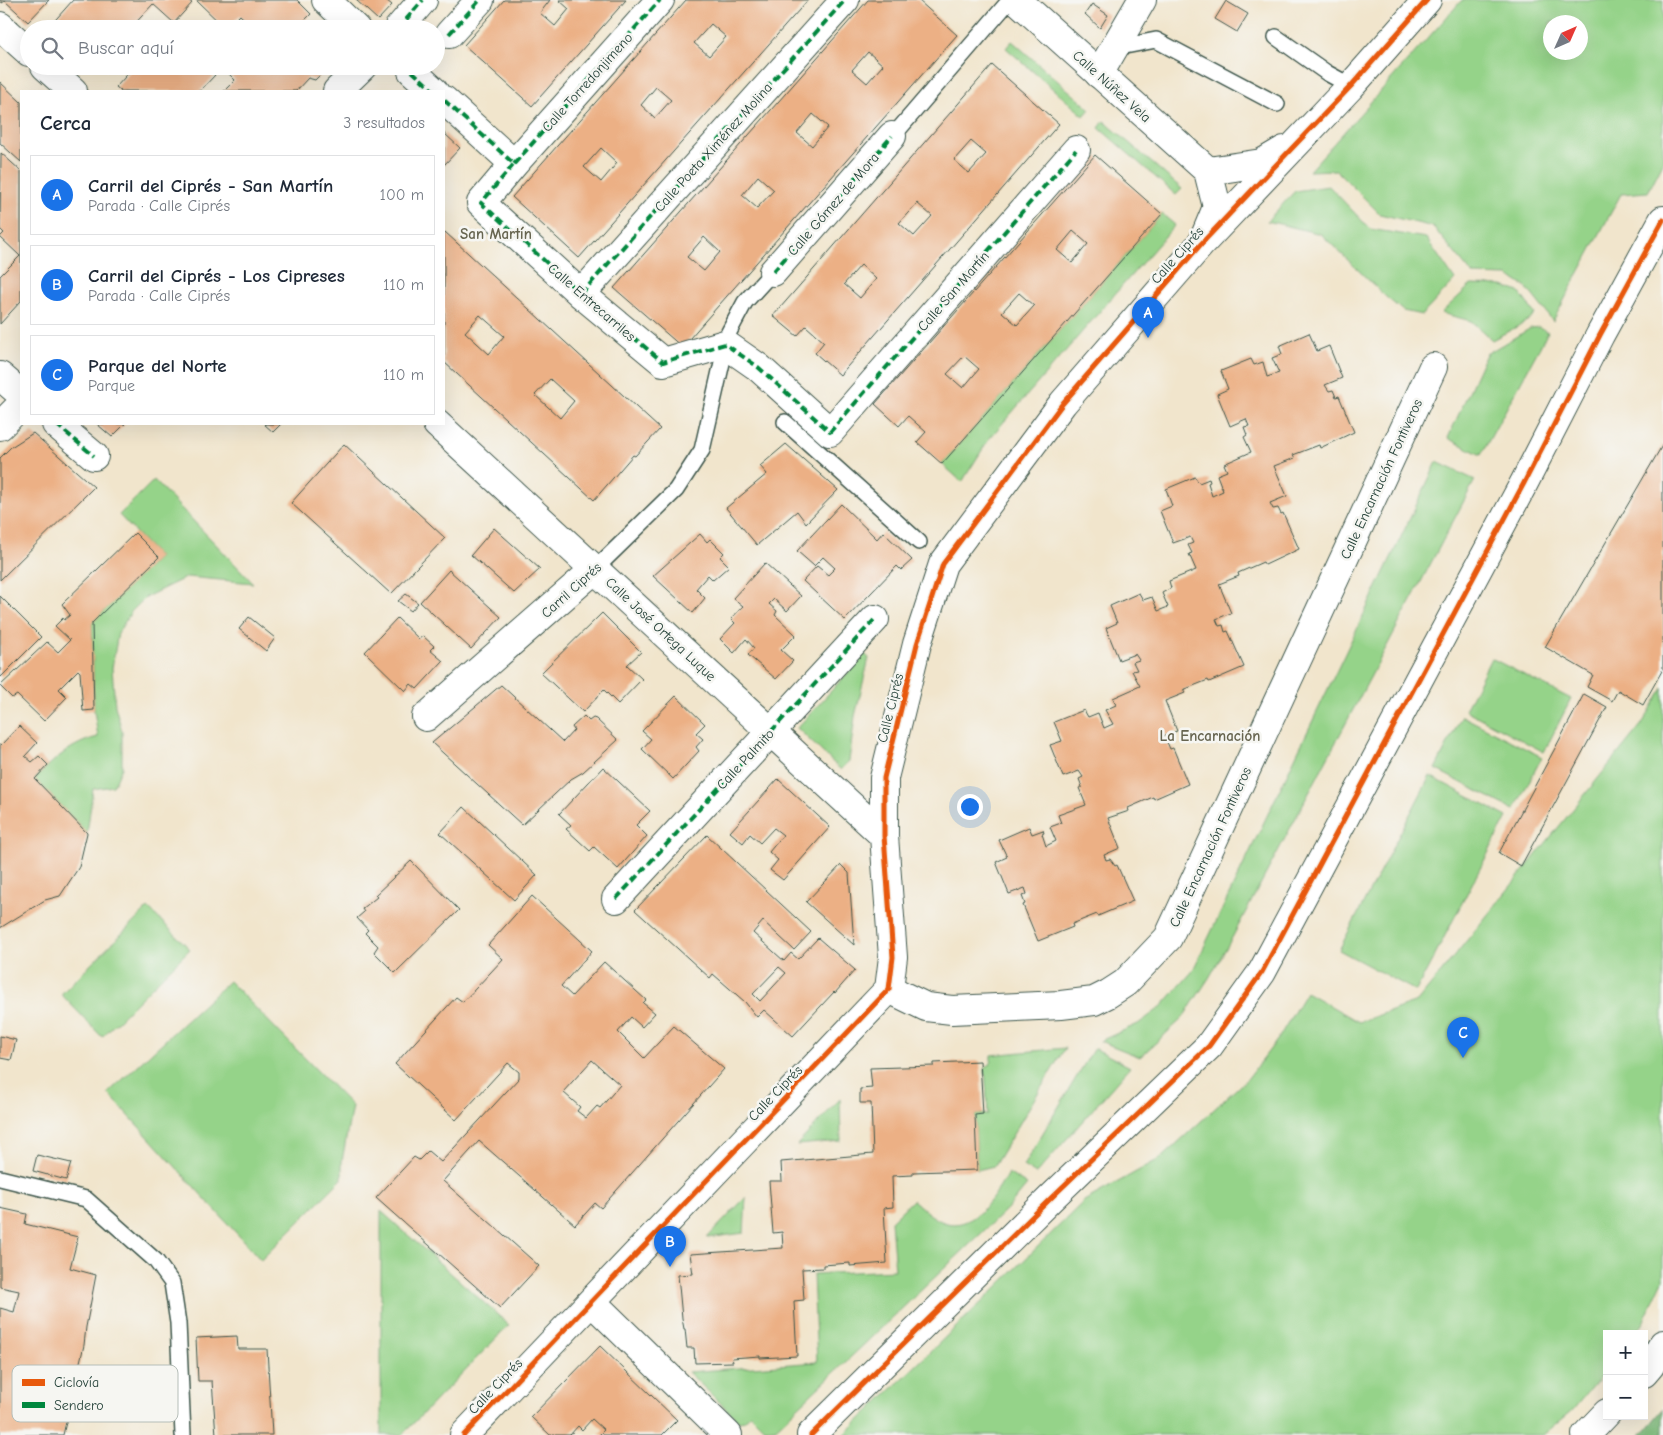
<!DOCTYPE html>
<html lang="es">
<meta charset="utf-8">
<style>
:root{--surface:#fff;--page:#f6f6f7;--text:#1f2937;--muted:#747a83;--line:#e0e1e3;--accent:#1a73e8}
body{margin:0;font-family:"Comic Neue",sans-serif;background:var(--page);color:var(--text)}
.controls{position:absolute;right:15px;bottom:15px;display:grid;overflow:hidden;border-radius:0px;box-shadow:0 5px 20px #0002}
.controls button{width:45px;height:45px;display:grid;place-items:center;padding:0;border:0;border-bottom:1px solid var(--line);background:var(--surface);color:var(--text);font:25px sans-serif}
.compass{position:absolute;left:1543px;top:15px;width:45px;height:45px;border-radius:50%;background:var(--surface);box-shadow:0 5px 20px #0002;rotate:45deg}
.you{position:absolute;left:969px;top:806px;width:18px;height:18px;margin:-12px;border:4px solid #fff;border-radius:50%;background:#1a73e8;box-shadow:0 0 0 8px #1a73e833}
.badge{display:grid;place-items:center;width:32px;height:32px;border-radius:50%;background:var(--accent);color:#fff;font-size:16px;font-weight:700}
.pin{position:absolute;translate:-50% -41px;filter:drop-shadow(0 1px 2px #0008)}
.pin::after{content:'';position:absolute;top:26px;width:18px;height:15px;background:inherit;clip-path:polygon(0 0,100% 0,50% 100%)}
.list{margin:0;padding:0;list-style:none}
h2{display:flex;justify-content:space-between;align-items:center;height:65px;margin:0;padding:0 20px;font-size:21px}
h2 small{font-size:16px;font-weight:400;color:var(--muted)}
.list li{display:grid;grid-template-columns:32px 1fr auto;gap:15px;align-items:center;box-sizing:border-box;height:80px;margin:0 10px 10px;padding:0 10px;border:1px solid var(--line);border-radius:0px}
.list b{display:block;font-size:19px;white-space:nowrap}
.list p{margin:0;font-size:16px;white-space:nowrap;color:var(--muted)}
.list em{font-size:16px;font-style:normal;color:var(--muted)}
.icon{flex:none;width:28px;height:28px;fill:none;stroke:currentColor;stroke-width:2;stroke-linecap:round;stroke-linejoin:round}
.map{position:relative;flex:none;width:1663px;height:1435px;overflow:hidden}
.search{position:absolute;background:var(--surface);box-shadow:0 5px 20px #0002;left:20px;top:20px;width:425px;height:55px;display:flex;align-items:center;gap:12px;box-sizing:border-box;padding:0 18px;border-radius:28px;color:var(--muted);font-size:19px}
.panel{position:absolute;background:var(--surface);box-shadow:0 5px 20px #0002;left:20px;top:90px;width:425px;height:335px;border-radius:0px}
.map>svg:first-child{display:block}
</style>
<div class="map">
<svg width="1663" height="1435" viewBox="0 0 1663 1435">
<rect width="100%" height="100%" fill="#f6f6f2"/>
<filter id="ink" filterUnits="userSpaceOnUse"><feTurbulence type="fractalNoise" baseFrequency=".02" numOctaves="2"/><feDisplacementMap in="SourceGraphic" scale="10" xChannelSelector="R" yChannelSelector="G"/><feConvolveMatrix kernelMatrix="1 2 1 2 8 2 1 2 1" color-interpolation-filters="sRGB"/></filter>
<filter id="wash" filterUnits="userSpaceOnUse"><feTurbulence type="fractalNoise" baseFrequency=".0096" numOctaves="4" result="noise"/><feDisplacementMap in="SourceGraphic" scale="20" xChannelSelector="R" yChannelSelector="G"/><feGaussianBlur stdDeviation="1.12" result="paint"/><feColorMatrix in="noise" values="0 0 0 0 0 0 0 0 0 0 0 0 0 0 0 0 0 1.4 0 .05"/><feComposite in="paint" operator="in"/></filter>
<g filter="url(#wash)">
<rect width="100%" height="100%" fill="#f1e5cc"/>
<path fill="#95d389" stroke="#5a885e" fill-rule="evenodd" d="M1462,0H1663V163L1648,192L1621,194L1553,321L1526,287L1508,276L1473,275L1433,227L1380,214L1336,170L1309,171ZM1550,22H1580V52H1550Z
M1012,41L1090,109L1084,116L1006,48Z
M1104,121L1182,189L1176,195L1099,128Z
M1329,186L1370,229L1426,238L1455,280L1422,315L1403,311L1386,297L1321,234L1267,221L1295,191Z
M1162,214L1175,225L989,439L962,482L942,464Z
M1471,285L1503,286L1519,292L1535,314L1526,322L1492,340L1471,321L1441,313Z
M1539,327L1548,332L1481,455L1448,438L1486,354L1531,328Z
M1437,462L1475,480L1233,936L1209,978L1182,1019L1140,1057L1100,1041L1138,1024L1160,1008L1192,972Z
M154,480L253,583L187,577L146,597L131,612L118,633L112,668L115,706L122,731V768L113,786L93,789L87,833L35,779C53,760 72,743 98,737L94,710L92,623L159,557L119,515Z
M865,654L869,658L855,716L849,761L841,770L797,728Z
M1491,658L1571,699L1544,752L1465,710Z
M1663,688V1280L1643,1323L1634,1334H1607V1368L1572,1411L1543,1435H844L986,1298L1084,1201L1161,1158L1248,1078L1278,1039L1306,992L1359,1022L1417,1002L1642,724Z
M1462,716L1542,757L1514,810L1435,769Z
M1430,776L1507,817L1416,991L1339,950Z
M148,908L190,949L102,1037L61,994Z
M229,981L352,1106L342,1161V1179L261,1260L108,1093Z
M1065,1048L994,1166L977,1170L975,1115L988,1114L985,1069L991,1063V1055Z
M1094,1048L1130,1067L1036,1174L1023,1166Z
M840,1099L841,1141L797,1145Z
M1008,1173L1027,1185L1008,1208L776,1428L765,1429L750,1414L745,1420L739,1421L688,1372L817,1362L813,1274L895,1270L891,1221L913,1200C920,1206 928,1214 937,1219C970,1238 995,1197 1008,1173Z
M746,1197L744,1233L707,1238Z
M381,1211L509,1325L402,1435H381Z"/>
<path fill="#78b575" stroke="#4c7954" d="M1663,1409V1435H1641Z"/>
<g id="blocks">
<path fill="#ecb085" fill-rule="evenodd" d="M0,0H49L28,22L5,1L2,3Z
M73,0H188L192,3L174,23L153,4L130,29H51L49,27Z
M196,0H297L311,14L296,29H255L240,15L226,29Z
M356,0H386L392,5L378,20Z
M504,0H550L540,13L555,26L569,9L559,0H626L532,106L464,45Z
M686,0H808L579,258L512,197ZM711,24L726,37L709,56L694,43ZM656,87L671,100L655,118L641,105ZM601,148L617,163L601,182L584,167Z
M868,0H918L957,35L682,347L614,288ZM868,52L883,65L867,83L852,70ZM813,114L828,127L812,146L797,133ZM758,176L774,190L757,208L742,195ZM704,237L720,252L704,271L687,257Z
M1226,1L1248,14L1237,32L1215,19Z
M1092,4L1108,15L1100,28L1085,14Z
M992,65L1059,124L840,375L815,353L824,342L806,326L797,336L773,316ZM971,141L986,154L969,173L954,160ZM917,203L932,216L914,236L899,223ZM861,265L876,279L860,298L844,284Z
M135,66H206L215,75L200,91H121L116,87Z
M221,66H245L252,73L259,66H268L270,69L273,66H329L315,80L308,78L296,91H224L235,80Z
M0,82L21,102V162L0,143Z
M444,133L460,148L444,165Z
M1,153L21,171V301L0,324V276L20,256L0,237L4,233L0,229Z
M1095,155L1162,214L942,464L917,442L926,432L908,416L899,426L875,404ZM1073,231L1088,244L1072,263L1057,250ZM1019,293L1034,306L1017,325L1002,312ZM964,356L979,369L963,388L947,374Z
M445,232L660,429L635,456L633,455L594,500L444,362V233ZM480,315L504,336L489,354L465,332ZM550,379L574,401L560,418L535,395Z
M1309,333L1317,351L1329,346L1342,378L1325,385L1329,391L1333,390L1336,397L1339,396L1354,432L1320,448L1319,445L1293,455L1295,458L1274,466L1287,496L1270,503L1273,509L1278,508L1281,514L1283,513L1299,549L1265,565L1263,562L1238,573L1239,576L1219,584L1231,613L1216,619L1219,626L1223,625L1225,632L1228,631L1244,667L1209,682L1208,680L1183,690L1185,693L1165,701L1177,731L1160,737L1163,742H1167L1170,749L1173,748L1188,784L1154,799L1153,797L1128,808L1129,811L1108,818L1120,848L1104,855L1106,860L1110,859L1115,866L1117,865L1133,901L1098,916L1097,914L1072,924L1073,927L1038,941L1023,905L1025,904L1022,896L1027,894L1025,888L1009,894L996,862L1007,857L999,840L1029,827L1032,834L1043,830L1044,833L1042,834L1046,846L1056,841L1050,827L1061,823L1058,815L1086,805L1079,788L1082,787L1079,779L1083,777L1079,771L1063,777L1050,745L1062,741L1054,722L1084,710L1088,717L1098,713L1104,728L1113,724L1105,710L1116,705L1113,698L1140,686L1132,671L1137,670L1133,662L1139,660L1135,654L1119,660L1106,628L1117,623L1110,606L1139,593L1143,600L1152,597L1158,611L1168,607L1162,593L1171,588L1169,581L1196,570L1189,554L1192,553L1188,545L1193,543L1190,537L1173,543L1160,511L1172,506L1166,489L1195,477L1199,483L1209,479L1210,482L1208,483L1212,496L1223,491L1217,475L1227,471L1224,464L1251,452L1244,437L1247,435L1244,427L1249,426L1246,419L1230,426L1217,394L1228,389L1221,371L1251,359L1254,365L1263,362L1267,377L1279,373L1272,358L1282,354L1279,346Z
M97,424H125L112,437Z
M264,424H281L273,432Z
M33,433L94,487L0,580V458L11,447Z
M344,444L445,538L391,594L291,503Z
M786,444L838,490L806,523L797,511L757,545L726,508L767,474L760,466Z
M1663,444V669L1643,705L1618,690L1612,701L1587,687L1593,675L1545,647Z
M841,504L877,539L883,532L912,560L901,570L897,566L845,620L803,581L817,566L828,575L835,568L823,557L814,566L797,551Z
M494,528L540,569L514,593L471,555Z
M135,533L159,557L92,623L94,710L83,711L80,672L78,670L59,689L67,697L44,721L17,695L12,698L0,686L47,642L58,652L70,640L55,626L63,618L64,620L70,615L62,604Z
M700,534L707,542L710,539L724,553L720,557L729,566L713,580L708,575L696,589L705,598L693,613L653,576Z
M765,563L801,596L787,611L774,599L769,604L777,611L775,615L796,635L781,650L793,661L776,679L748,655L754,648L746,639L734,653L720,639L735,623L731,619L743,606L733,598Z
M449,570L501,617L471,649L420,602Z
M406,594L418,603L411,611L398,601Z
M0,596L41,637L1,677L0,676Z
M602,613L641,652L627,665L642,679L618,704L604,690L583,712L541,673Z
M249,617L275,638L266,651L239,629Z
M397,618L419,639L423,636L434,646L430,650L443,661L417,689L411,684L405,691L365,652Z
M501,685L563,742L574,730L572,727L584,716L589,721L593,718L596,719L618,740L583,772L571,779L522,825L432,743Z
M1584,694L1607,707L1521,866L1499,853Z
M676,696L705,724L696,733L703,739L696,747L699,751L673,779L642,749L651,739L642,731Z
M19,726L37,743L25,756L32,762L39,756L48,765L35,779L87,833L79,867L60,896L45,900L0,928V744L1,745Z
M603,767L650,811L636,825L647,836L618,869L594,847L590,851L566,829L571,825L559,814Z
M778,779L830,827L783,880L770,870L778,860L769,852L783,835L774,828L760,843L750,834L743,843L730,832Z
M464,807L537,875L514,900L440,833Z
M707,835L811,932L794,950L763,921L753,933L784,961L791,953L798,959L818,938L855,970L835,993L834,992L793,1036L764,1010L757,1017L745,1002L713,974L710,978L635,910ZM779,967L786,973L760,1001L753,994Z
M411,861L459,910L395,973L374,952L378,946L365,933L368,930L357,918L364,912L362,909L377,897L375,895Z
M841,865L849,873L854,945L806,902Z
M532,896L592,951L561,986L572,996L604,962L646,1000L643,1003L655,1013L642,1027L631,1017L618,1032L644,1058L674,1026L724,1069L601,1208L595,1203L575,1225L479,1141L443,1181L539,1266L500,1308L376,1198L414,1157L419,1160L428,1151L441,1162L519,1078V1072L508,1063L456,1120L395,1064L456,997L463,1002L503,959L488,945ZM592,1060L620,1085L600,1108L597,1106L586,1118L577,1111L580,1107L563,1092Z
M0,1036L16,1040L11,1060L0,1058Z
M980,1061L983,1114L975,1115L977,1170L913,1172V1175L892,1176L893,1207L884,1208L887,1263L850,1266V1263L823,1265V1268L802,1269L804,1300L794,1301L797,1356L760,1358V1356L732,1358L733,1362L695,1363L694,1348H687L685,1329H684L682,1318L678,1275L693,1274L690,1254L783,1248L782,1232L773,1233L769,1181H782L781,1162L873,1154L871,1103H860V1089L872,1088L870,1068L934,1066V1063Z
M37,1155L71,1163L66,1180L33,1171Z
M0,1208L27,1214L25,1224L78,1237L70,1268L96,1275L86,1327L84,1345L63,1435H0V1308L14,1312L19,1291L0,1287Z
M237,1336L238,1349H267L272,1435H216L212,1381H198L196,1338Z
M600,1346L677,1420L662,1435H599L604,1430L592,1419L582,1430L578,1426L570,1435H550L531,1417Z"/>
</g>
</g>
<g filter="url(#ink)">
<use href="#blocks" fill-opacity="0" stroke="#3e564b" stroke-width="1"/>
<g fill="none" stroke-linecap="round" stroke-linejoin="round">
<g stroke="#3e564b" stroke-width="18">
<path id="lane" d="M1276,37L1327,73L1351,86
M1115,48L1156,40L1277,104
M899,129L1010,0
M785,422L919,542
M595,569L676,490L702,450L729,332L745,302L766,279
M0,1178L86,1199L156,1261L172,1283L178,1323L183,1435"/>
</g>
<g stroke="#3e564b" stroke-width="30">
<path id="street" d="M326,0L356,29
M0,26L29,52
M398,29L423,0
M449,34L480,0
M45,66L73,91
M412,71L434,91
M1099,74L1142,0
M337,91L363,66
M444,100L514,164L481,203L581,294L663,362L725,344L758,367L830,432L1076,150
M514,164L660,0
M773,272L892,136
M581,294L845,0
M0,376L21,394
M56,424L94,456
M437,424L884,836
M0,426L21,405
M426,717L595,569
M616,899L875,619
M889,989L926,1007L952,1010L1061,1005L1094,1001L1108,994L1125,983L1168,938L1433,367"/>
</g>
<g stroke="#3e564b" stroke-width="30">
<path id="secondary" d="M1017,0L1208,171
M1208,171L1262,163L1284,150
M1205,236L1217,207L1208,171
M592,1302L728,1435
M1644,1373L1650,1366L1663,1344
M464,1435L889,989L893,957L884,836V778L917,644L943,564L1063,403L1201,244L1351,86L1427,0
M811,1435L1050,1199L1209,1046L1262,972L1524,483L1600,335L1663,220
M1586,1435L1607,1413"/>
</g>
<use href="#lane" stroke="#fff" stroke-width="15"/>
<use href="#street" stroke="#fff" stroke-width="28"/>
<use href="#secondary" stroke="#fff" stroke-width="28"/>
<path stroke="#00873e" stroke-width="4" stroke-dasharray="8 4" stroke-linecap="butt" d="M398,29L423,0
M449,34L480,0
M412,71L434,91
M444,100L514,164L481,203L581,294L663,362L725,344L758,367L830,432L1076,150
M514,164L660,0
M773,272L892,136
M581,294L845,0
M56,424L94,456
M616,899L875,619"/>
<g stroke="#f6f6f2" stroke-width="8">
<path id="cycleway" d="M464,1435L889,989L893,957L884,836V778L917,644L943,564L1063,403L1201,244L1351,86L1427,0
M811,1435L1050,1199L1209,1046L1262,972L1524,483L1600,335L1663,220"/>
</g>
<use href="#cycleway" stroke="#e8590c" stroke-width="5"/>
</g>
</g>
<g text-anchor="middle" stroke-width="5" stroke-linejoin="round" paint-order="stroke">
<g font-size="14" fill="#1f3d34" stroke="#f6f6f2">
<text transform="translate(587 82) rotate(-48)" y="5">Calle Torredonjimeno</text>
<text transform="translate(1112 86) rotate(42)" y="5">Calle Núñez Vela</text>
<text transform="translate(713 147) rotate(-48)" y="5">Calle Poeta Ximénez Molina</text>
<text transform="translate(833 204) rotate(-49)" y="5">Calle Gómez de Mora</text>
<text transform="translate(1177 255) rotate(-48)" y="5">Calle Ciprés</text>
<text transform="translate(953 291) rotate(-49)" y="5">Calle San Martín</text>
<text transform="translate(592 302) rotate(41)" y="5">Calle Entrecarriles</text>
<text transform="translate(1381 479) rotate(-65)" y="5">Calle Encarnación Fontiveros</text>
<text transform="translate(571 590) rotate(-42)" y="5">Carril Ciprés</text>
<text transform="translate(661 629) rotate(43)" y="5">Calle José Ortega Luque</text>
<text transform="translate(890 708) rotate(-76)" y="5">Calle Ciprés</text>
<text transform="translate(745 759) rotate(-47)" y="5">Calle Palmito</text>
<text transform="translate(1210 847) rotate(-65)" y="5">Calle Encarnación Fontiveros</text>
<text transform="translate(775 1093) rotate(-46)" y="5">Calle Ciprés</text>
<text transform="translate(495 1386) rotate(-46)" y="5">Calle Ciprés</text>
</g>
<g font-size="15" font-weight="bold" fill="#676550" stroke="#f6f6f2">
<text x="496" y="239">San Martín</text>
<text x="1210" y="741">La Encarnación</text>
</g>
</g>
<rect x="12" y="1365" width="166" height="57" rx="8" fill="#f6f6f2" stroke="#b6beb9" stroke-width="1"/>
<rect x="22" y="1379" width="23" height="7" fill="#e8590c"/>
<rect x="22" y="1402" width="23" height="6" fill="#00873e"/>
<g font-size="14" fill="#1f3d34">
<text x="54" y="1387">Ciclovía</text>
<text x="54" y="1410">Sendero</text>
</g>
</svg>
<div class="controls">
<button>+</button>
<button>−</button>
</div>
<svg class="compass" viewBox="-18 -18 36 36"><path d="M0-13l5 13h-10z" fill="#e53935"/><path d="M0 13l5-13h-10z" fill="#747a83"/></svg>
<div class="you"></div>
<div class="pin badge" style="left:1148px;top:338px">A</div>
<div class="pin badge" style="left:670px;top:1267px">B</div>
<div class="pin badge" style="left:1463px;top:1058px">C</div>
<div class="search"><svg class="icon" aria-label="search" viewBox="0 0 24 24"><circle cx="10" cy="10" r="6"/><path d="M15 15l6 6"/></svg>Buscar aquí</div>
<section class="panel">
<h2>Cerca<small>3 resultados</small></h2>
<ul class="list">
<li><span class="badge">A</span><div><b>Carril del Ciprés - San Martín</b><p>Parada · Calle Ciprés</p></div><em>100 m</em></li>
<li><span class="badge">B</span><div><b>Carril del Ciprés - Los Cipreses</b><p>Parada · Calle Ciprés</p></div><em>110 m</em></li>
<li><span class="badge">C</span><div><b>Parque del Norte</b><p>Parque</p></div><em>110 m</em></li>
</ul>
</section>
</div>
